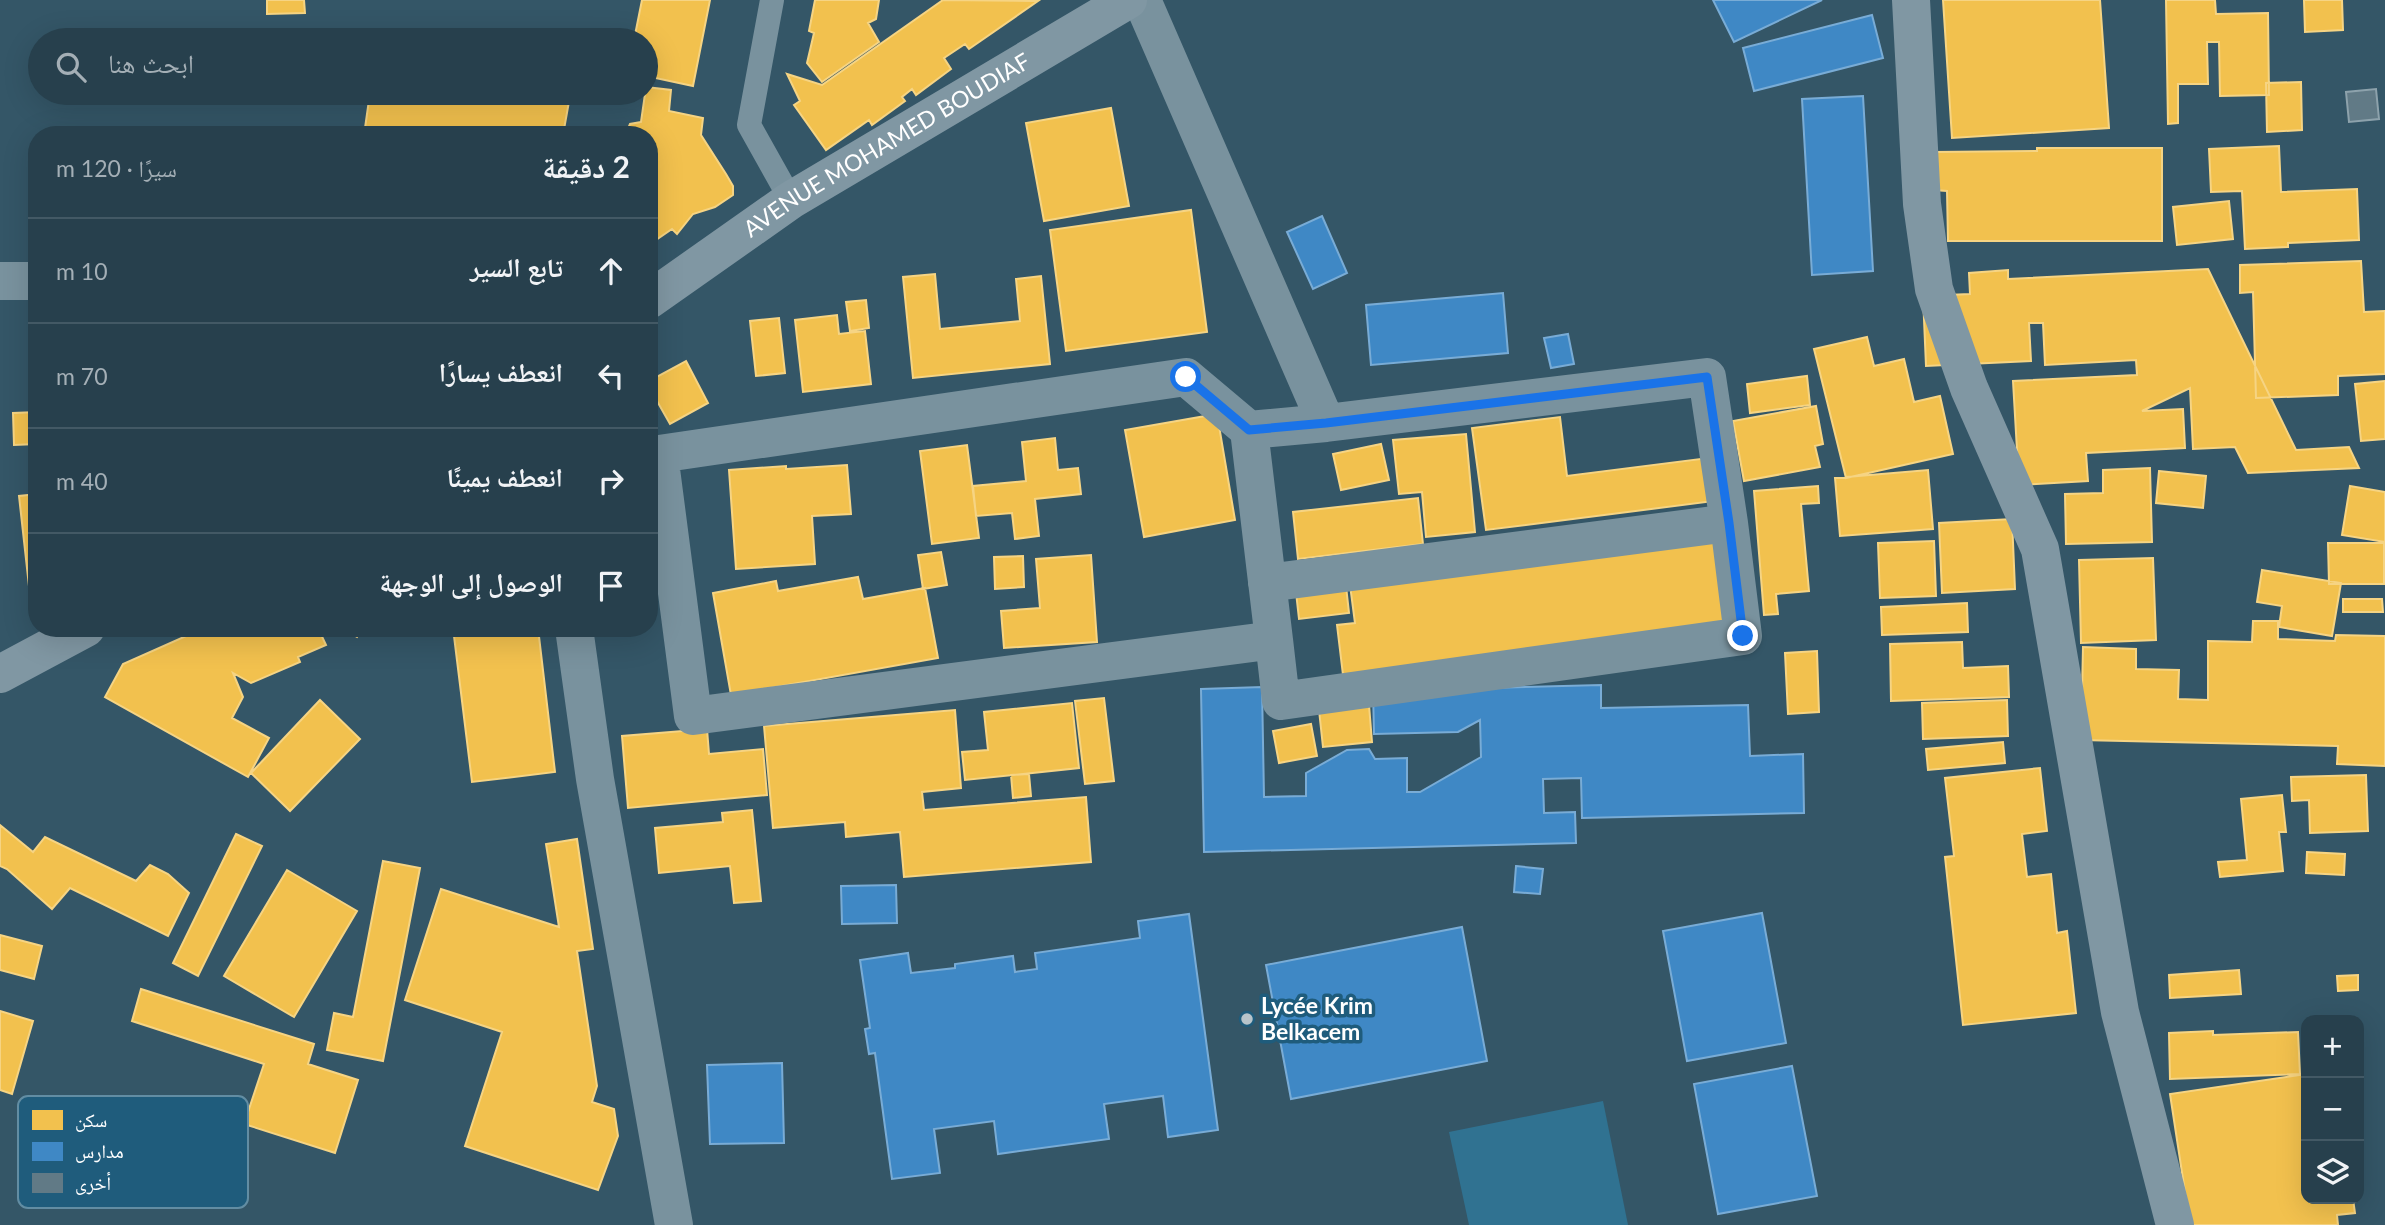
<!DOCTYPE html>
<html lang="ar">
<meta charset="utf-8">
<style>
:root{--surface:#27404d;--page:#334b57;--text:#f1f3f6;--muted:#a4afb6;--line:#435965}
body{margin:0;font-family:Lato,"Noto Naskh Arabic",sans-serif;background:var(--page);color:var(--text);direction:rtl}
.controls{position:absolute;right:21px;bottom:21px;display:grid;overflow:hidden;border-radius:14px;box-shadow:0 7px 28px #0002}
.controls button{width:63px;height:63px;display:grid;place-items:center;padding:0;border:0;border-bottom:2px solid var(--line);background:var(--surface);color:var(--text);font:35px sans-serif}
.stop{position:absolute;width:21px;height:21px;margin:-16px;border:5px solid #1a73e8;border-radius:50%;background:#fff}
.stop.end{background:#1a73e8;border-color:#fff;box-shadow:0 2px 7px #0008}
.list{margin:0;padding:0;list-style:none}
h2{display:flex;justify-content:space-between;align-items:center;height:91px;margin:0;padding:0 28px;font-size:30px}
h2 small{font-size:23px;font-weight:400;color:var(--muted)}
.list li{display:grid;grid-template-columns:46px 1fr auto;gap:21px;align-items:center;box-sizing:border-box;height:105px;padding:0 28px;border-top:2px solid var(--line)}
.list b{display:block;font-size:26px;white-space:nowrap}
.list em{font-size:23px;font-style:normal;color:var(--muted)}
.icon{flex:none;width:38px;height:38px;fill:none;stroke:currentColor;stroke-width:2;stroke-linecap:round;stroke-linejoin:round}
.map{position:relative;flex:none;width:2385px;height:1225px;overflow:hidden;direction:ltr}
.search{position:absolute;background:var(--surface);box-shadow:0 7px 28px #0002;left:28px;top:28px;width:630px;height:77px;display:flex;align-items:center;gap:18px;box-sizing:border-box;padding:0 24px;border-radius:38px;color:var(--muted);font-size:26px}
.panel{position:absolute;background:var(--surface);box-shadow:0 7px 28px #0002;left:28px;top:126px;width:630px;height:511px;border-radius:28px;direction:rtl}
.map>svg:first-child{display:block}
</style>
<div class="map">
<svg width="2385" height="1225" viewBox="0 0 2385 1225">
<rect width="100%" height="100%" fill="#345667"/>
<path fill="#307291" d="M1603,1101L1628,1225H1469L1449,1132Z"/>
<path fill="#f2c14e" stroke="#f6d483" stroke-width="2" d="M267,0H304L305,13L267,14Z
M642,0H710L693,86L646,76V40H634Z
M815,0H879L876,19L868,23L879,42L822,82L807,63L814,33L809,31Z
M943,0L1038,1L969,49L965,44L944,58L951,69L916,95L912,89L902,97L905,101L872,125L869,120L826,150L794,105L800,101L787,74L822,85Z
M1943,0H2100L2109,128L1952,138Z
M2166,0H2215L2216,14L2268,13L2269,95L2220,96L2219,42H2207L2208,84H2178V123L2168,124Z
M2304,0H2342L2343,30L2305,32Z
M2301,82L2302,130L2267,132L2266,83Z
M646,87L671,90L669,111L703,118L701,135L726,174L733,186V195L715,207L693,214L677,234L672,229L653,242L649,239V135H629L627,131L630,124L641,122Z
M370,93H542L549,96L554,93H568L570,96L563,135H364Z
M1111,108L1129,206L1044,221L1026,123Z
M2279,146L2281,192L2357,189L2359,240L2288,243V247L2245,249L2242,191L2211,192L2209,149Z
M2037,148H2162V241H1948L1947,191L1934,190V152L2037,151Z
M2229,201L2233,239L2177,245L2173,207Z
M1191,210L1207,332L1066,351L1050,230Z
M2361,261L2364,312L2385,311V374L2338,376V395L2256,398L2253,292L2240,293V265Z
M2208,269L2296,450L2349,447L2359,468L2248,473L2235,447L2193,449L2190,388L2142,411L2183,409L2185,448L2086,453L2088,481L2019,485L2013,381L2137,375L2136,360L2045,365L2043,323H2029L2031,361L1926,366L1923,296L1970,294L1969,273L2008,270V279Z
M935,274L940,329L1020,321L1016,279L1041,276L1050,364L913,378L903,277Z
M866,300L869,328L850,331L846,302Z
M837,315L839,334L865,331L871,384L803,392L795,320Z
M779,318L785,373L756,376L750,321Z
M1867,337L1874,366L1904,359L1914,402L1940,396L1953,454L1846,478L1814,349Z
M686,361L708,403L670,424L649,387V381Z
M1807,376L1810,405L1750,413L1747,384Z
M2385,381V439L2361,441L2355,384Z
M1816,406L1823,444L1815,446L1820,467L1744,481L1733,421Z
M37,412V444L14,445L13,413Z
M1217,414L1235,520L1144,537L1125,430Z
M1560,417L1567,476L1716,457L1722,500L1486,530L1472,428Z
M1466,434L1475,532L1426,537L1422,492L1399,494L1393,440Z
M1055,438L1058,470L1078,468L1081,494L1035,499L1039,536L1015,539L1012,513L976,516L973,486L1026,481L1022,442Z
M1381,444L1389,480L1341,490L1333,454Z
M967,445L979,538L932,544L920,451Z
M847,465L851,514L812,516L815,564L736,569L729,470L786,466V469Z
M2150,468L2152,542L2066,544L2065,494L2103,493V470Z
M1928,470L1933,529L1840,536L1835,478Z
M2159,471L2206,476L2203,508L2156,503Z
M1818,486L1819,503L1801,504L1809,591L1776,594L1778,614L1764,615L1754,491Z
M2350,486L2385,492V542L2342,535Z
M37,494V594L30,595L19,496Z
M1418,498L1423,544L1298,559L1293,512Z
M2012,519L2015,589L1942,593L1939,523Z
M1730,532L1741,626L1343,675L1337,625L1355,623L1349,577Z
M1934,541L1936,596L1880,598L1878,543Z
M2328,543H2384V584H2329Z
M941,552L947,585L923,589L918,555Z
M1091,555L1097,642L1004,648L1001,611L1040,608L1036,559Z
M1023,556L1024,587L995,589L994,557Z
M2153,558L2156,640L2081,643L2079,560Z
M2262,570L2341,583L2332,636L2279,627L2282,606L2257,602Z
M858,577L863,599L925,588L938,658L731,695L713,593L776,581L778,591Z
M1346,586L1349,613L1299,619L1296,592Z
M2343,599H2382L2383,612H2343Z
M1967,603L1968,632L1882,635L1881,607Z
M2253,621H2278V639L2335,641L2336,635L2385,636V766L2337,764L2338,746L2081,740L2083,647L2136,649V669L2179,670L2178,699L2208,700V641L2252,642Z
M204,628H318L326,645L298,657L300,662L251,683L233,673L243,697L232,718L269,738L248,777L105,697L123,664Z
M341,628H362L357,637Z
M518,628H538L555,772L472,782L454,636Z
M1962,642L1963,668L2008,666L2009,697L1891,701L1890,644Z
M1817,651L1819,712L1788,714L1785,653Z
M1104,698L1114,781L1085,784L1075,701Z
M320,700L360,739L290,811L251,773Z
M2007,700L2008,736L1923,739L1922,703Z
M1072,703L1079,768L965,780L962,752L988,750L984,712Z
M1369,705L1372,742L1323,747L1319,710Z
M955,710L961,788L922,792L924,810L1086,797L1091,862L904,877L900,832L846,837L845,822L773,828L764,726Z
M1311,724L1317,756L1279,763L1273,731Z
M707,729L709,754L763,749L767,795L628,808L622,736Z
M2003,742L2005,763L1928,770L1926,749Z
M2040,768L2047,831L2022,834L2027,877L2051,874L2057,933L2067,931L2076,1013L1963,1025L1945,857L1954,856L1945,778Z
M1029,774L1031,796L1013,798L1011,775Z
M2366,775L2368,831L2310,833L2309,800L2292,801L2291,777Z
M2282,795L2286,832H2279L2283,871L2220,877L2218,862L2247,860L2241,799Z
M752,810L761,901L734,903L730,866L659,873L655,828L723,822L722,813Z
M0,825L33,852L45,837L136,881L150,865L168,874L189,893L168,936L70,888L52,909L7,869L0,866Z
M236,834L262,846L198,976L173,963Z
M577,839L593,949L577,951L597,1086L592,1102L614,1109L618,1136L598,1190L465,1146L502,1032L405,1000L441,889L559,927L546,844Z
M2307,852L2345,854L2344,875L2306,873Z
M383,861L420,868L383,1061L327,1050L334,1013L353,1017Z
M287,870L357,911L294,1017L224,976Z
M0,935L42,946L34,979L0,970Z
M2239,970L2241,994L2170,998L2169,975Z
M2358,975V990L2338,991L2337,976Z
M141,989L314,1044L308,1064L358,1080L335,1153L244,1124L264,1064L132,1021Z
M0,1011L33,1021L12,1094L0,1090Z
M2213,1031V1035L2298,1032L2300,1074L2170,1079L2169,1033Z
M2306,1074V1199H2353L2355,1213L2337,1215L2338,1225H2190L2170,1094Z"/>
<path fill="#3f88c5" stroke="#79acd6" stroke-width="2" d="M1713,0H1822L1734,42Z
M1872,15L1883,58L1754,91L1743,48Z
M1863,96L1873,271L1812,275L1802,99Z
M1322,216L1347,273L1313,289L1287,232Z
M1503,293L1508,353L1371,365L1366,305Z
M1568,334L1574,364L1551,368L1544,338Z
M1601,685V708L1748,705L1750,756L1803,754L1804,813L1582,818L1581,778L1543,779L1544,813L1575,812L1576,843L1204,852L1201,689L1262,687L1264,797L1306,796V773L1347,750L1369,749L1375,759L1407,758V792H1420L1481,757L1480,720L1458,732L1374,734L1373,691Z
M1516,866L1543,869L1540,894L1514,892Z
M896,885L897,923L842,924L841,886Z
M1762,913L1786,1043L1687,1061L1663,931Z
M1189,914L1218,1130L1168,1137L1163,1096L1104,1104L1109,1139L998,1154L994,1121L934,1129L940,1173L892,1179L875,1053L869,1054L865,1029L870,1028L860,960L908,953L911,973L955,968V964L1013,956L1015,972L1037,969L1035,953L1140,938L1138,921Z
M1462,927L1487,1061L1291,1099L1266,965Z
M782,1063L784,1143L710,1144L707,1065Z
M1792,1066L1817,1196L1718,1214L1694,1084Z"/>
<path fill="#617a86" stroke="#8da2ac" stroke-width="2" d="M2376,89L2379,119L2349,122L2346,92Z"/>
<g fill="none" stroke-linecap="round" stroke-linejoin="round">
<path stroke="#79929e" stroke-width="24" d="M772,0L749,125L791,200"/>
<path stroke="#79929e" stroke-width="38" d="M1142,0L1326,423L1707,377L1729,523L1743,636L1281,701L1274,640L693,716L659,454L1186,377L1249,430L1326,423
M0,281H37
M1249,430L1274,640
M1267,583L1729,523
M574,628L595,779L674,1225"/>
<g stroke="#8097a3" stroke-width="38">
<path d="M1911,0L1922,204L1934,289L1969,388L2040,549L2120,1012L2175,1225"/>
<path id="s1" d="M649,300L791,200L1128,0"/>
<path d="M0,674L86,628"/>
</g>
</g>
<g fill="none" stroke-linecap="round" stroke-linejoin="round">
<path stroke="#1a73e8" stroke-width="9" d="M1186,377L1249,430L1326,423L1707,377L1729,523L1743,636"/>
</g>
<circle fill="#b8c4ca" stroke="#1f5c7c" stroke-width="2.5" cx="1247" cy="1019" r="7"/>
<g text-anchor="middle" stroke-width="7" stroke-linejoin="round" paint-order="stroke">
<g font-size="23" fill="#fff" stroke="#1f5c7c">
<text dy="8" stroke="none"><textPath href="#s1" startOffset="284">AVENUE MOHAMED BOUDIAF</textPath></text>
</g>
<g font-size="23" font-weight="bold" fill="#fff" stroke="#1f5c7c" text-anchor="start">
<text x="1261" y="1014">Lycée Krim<tspan x="1261" dy="26">Belkacem</tspan></text>
</g>
</g>
<rect x="18" y="1096" width="230" height="112" rx="10" fill="#1f5c7c" stroke="#628da3" stroke-width="2"/>
<rect x="32" y="1110" width="31" height="20" fill="#f2c14e"/>
<rect x="32" y="1142" width="31" height="19" fill="#3f88c5"/>
<rect x="32" y="1173" width="31" height="20" fill="#617a86"/>
<g font-size="19" fill="#fff">
<text x="75" y="1127">سكن</text>
<text x="75" y="1158">مدارس</text>
<text x="75" y="1190">أخرى</text>
</g>
</svg>
<div class="controls">
<button>+</button>
<button>−</button>
<button><svg class="icon" aria-label="layers" viewBox="0 0 24 24"><path d="M12 4l9 5-9 5-9-5zM3 14l9 5 9-5"/></svg></button>
</div>
<div class="stop" style="left:1186px;top:377px"></div>
<div class="stop end" style="left:1743px;top:636px"></div>
<div class="search"><svg class="icon" aria-label="search" viewBox="0 0 24 24"><circle cx="10" cy="10" r="6"/><path d="M15 15l6 6"/></svg>ابحث هنا</div>
<section class="panel">
<h2>2 دقيقة<small>سيرًا · 120 m</small></h2>
<ul class="list">
<li><svg class="icon" aria-label="ahead" viewBox="0 0 24 24"><path d="M12 20V5M6 11l6-6 6 6"/></svg><div><b>تابع السير</b></div><em>10 m</em></li>
<li><svg class="icon" aria-label="left" viewBox="0 0 24 24"><path d="M17 20v-9H6M10 6l-5 5 5 5"/></svg><div><b>انعطف يسارًا</b></div><em>70 m</em></li>
<li><svg class="icon" aria-label="right" viewBox="0 0 24 24"><path d="M7 20v-9h11M14 6l5 5-5 5"/></svg><div><b>انعطف يمينًا</b></div><em>40 m</em></li>
<li><svg class="icon" aria-label="arrive" viewBox="0 0 24 24"><path d="M6 21V4h12l-3 4 3 4H6"/></svg><div><b>الوصول إلى الوجهة</b></div></li>
</ul>
</section>
</div>
